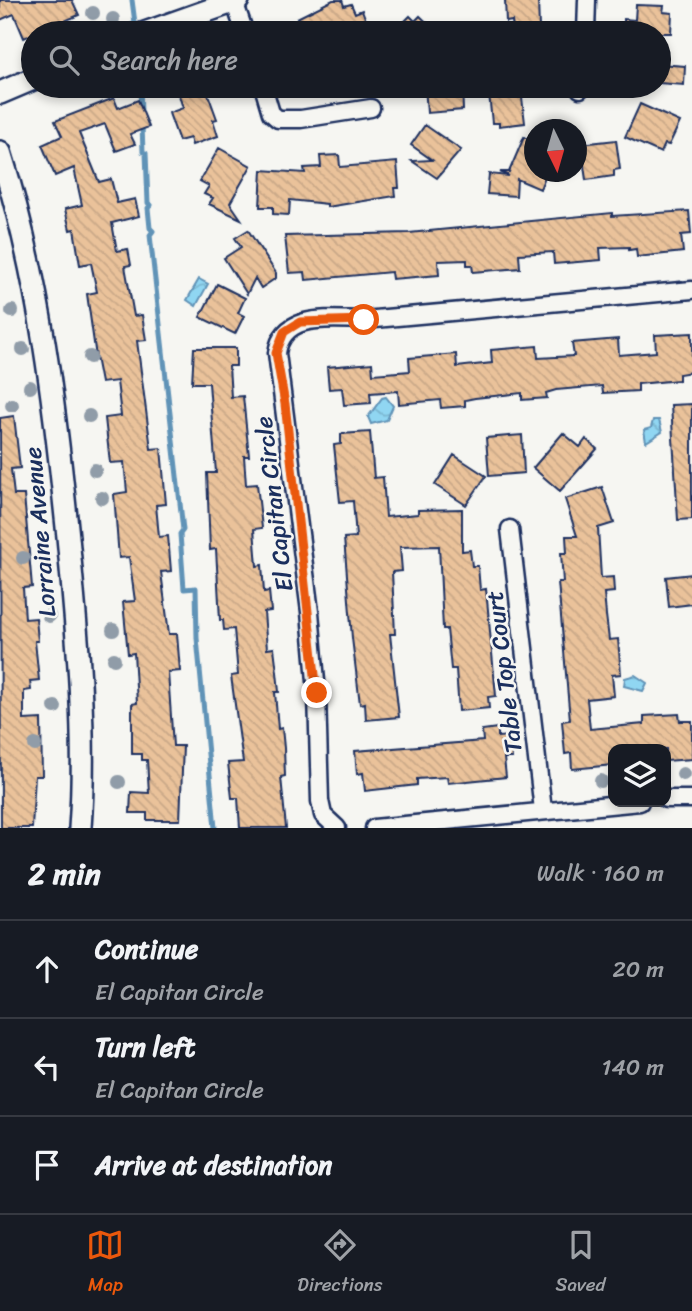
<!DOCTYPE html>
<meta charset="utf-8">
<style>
:root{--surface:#171b24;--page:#242831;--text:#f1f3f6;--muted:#9ea1a6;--line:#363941;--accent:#ea580c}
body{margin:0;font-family:Sriracha,sans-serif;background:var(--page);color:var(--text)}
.controls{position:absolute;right:21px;bottom:21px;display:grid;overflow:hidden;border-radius:14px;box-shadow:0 4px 10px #0003}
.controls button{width:63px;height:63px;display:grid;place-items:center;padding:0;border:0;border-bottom:2px solid var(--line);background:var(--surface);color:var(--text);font:35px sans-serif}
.compass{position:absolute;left:524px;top:119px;width:63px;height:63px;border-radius:50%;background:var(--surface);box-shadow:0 4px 10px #0003;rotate:175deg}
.stop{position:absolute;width:21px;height:21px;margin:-16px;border:5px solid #ea580c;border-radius:50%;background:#fff}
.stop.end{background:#ea580c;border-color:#fff;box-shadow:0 2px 7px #0008}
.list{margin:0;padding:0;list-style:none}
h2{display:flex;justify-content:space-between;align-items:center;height:91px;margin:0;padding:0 28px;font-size:30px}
h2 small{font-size:23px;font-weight:400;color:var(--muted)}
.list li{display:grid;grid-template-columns:46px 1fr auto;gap:21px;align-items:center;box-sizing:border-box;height:98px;padding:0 28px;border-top:2px solid var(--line)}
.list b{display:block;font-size:26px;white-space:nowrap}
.list p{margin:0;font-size:23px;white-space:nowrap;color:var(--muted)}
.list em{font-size:23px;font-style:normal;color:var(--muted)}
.icon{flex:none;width:38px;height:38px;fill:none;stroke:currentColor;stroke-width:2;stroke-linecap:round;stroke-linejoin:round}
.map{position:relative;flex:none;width:692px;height:828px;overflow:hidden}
.search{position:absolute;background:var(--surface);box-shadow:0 4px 10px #0003;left:21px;right:21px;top:21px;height:77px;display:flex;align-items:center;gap:18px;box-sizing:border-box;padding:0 24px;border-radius:38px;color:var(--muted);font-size:26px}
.sheet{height:385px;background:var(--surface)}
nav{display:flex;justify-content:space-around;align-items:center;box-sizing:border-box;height:98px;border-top:2px solid var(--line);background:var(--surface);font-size:19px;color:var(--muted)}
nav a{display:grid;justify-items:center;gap:4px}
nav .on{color:var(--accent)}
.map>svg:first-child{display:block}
</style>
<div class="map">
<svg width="692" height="828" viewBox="0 0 692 828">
<defs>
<pattern id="water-waves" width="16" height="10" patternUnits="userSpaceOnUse" patternTransform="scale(1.75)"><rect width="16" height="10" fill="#90d6f2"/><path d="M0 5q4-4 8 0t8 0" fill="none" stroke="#7cb8d2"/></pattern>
<pattern id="building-back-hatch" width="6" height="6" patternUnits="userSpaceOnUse" patternTransform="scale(1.75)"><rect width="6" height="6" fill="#eac29a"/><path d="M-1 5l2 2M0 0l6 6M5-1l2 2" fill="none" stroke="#c8a787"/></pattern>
</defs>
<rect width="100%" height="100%" fill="#f6f6f2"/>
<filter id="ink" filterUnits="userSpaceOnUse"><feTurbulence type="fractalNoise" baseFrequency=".0143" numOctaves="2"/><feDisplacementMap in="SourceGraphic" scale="14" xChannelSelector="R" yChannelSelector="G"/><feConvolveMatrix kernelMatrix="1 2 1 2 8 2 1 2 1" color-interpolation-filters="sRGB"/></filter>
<g filter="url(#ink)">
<path fill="url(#water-waves)" stroke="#6193b7" stroke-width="2" d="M199,279L208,284L196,306L187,300Z
M386,397L393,406L387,420L371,424L368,417L382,398Z
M653,420H659L662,432L646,442L644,430L651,428Z
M635,675L647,683L643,691L624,686L625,678Z"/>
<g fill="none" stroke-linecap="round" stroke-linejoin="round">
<path stroke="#6193b7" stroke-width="5" d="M129,33V26L135,23L132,0
M140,86L141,112
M142,125L143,152L146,153L148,203L151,205L148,208L150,228L153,231L150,235L183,530L180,534L184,589L196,588L197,638L215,828"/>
</g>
<path fill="url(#building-back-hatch)" stroke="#1b2f5e" stroke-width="2" d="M0,0H72L79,15L24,38L14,14L0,20Z
M333,0H342L344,6L351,4L355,13L362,10L371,33H303L297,18Z
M505,0H538L539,28L513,29L512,21L506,22Z
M636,5L664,6L663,12L672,13L671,33H624V19L635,20Z
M410,16L415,21L420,16L438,33H393Z
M659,64L685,66L684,85L659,83Z
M176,86H205L217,119L213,120L218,136L192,145L190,138L179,141L169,113L183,108Z
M425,86H462L463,110L427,113Z
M521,89L525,123L499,126V123H492L489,93Z
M114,98L118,108L138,100L149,127L130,134L135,144L116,151L105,124L79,133L99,182L111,179L117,203L135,199L139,216L112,223L117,251L128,249L131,265L125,266L134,316L142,315L146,340L137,341L151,449L161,448L166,504L156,505L159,537L168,536L171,571L161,572L169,634H177L180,671L168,672L173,746H183L180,820H147V813H130L131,792L149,793L147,760H142V754H132V704L137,703L134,653L128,654L123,602L135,601L129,557L119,558L114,494L127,492L124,462L110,463L105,418L121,416L117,381L101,383L96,357L87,294L97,292L91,263L80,265L74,229L70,230L65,209L82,205L74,168L55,176L42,145L62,136L55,121Z
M640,104L680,122L669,145L665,144L661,153L625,137Z
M425,125L461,150L437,178L412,161L432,160L411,145Z
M524,137L535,142V172H547L540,189L517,179L516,196L487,194L489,174L509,176L500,172H509Z
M616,140L620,169L614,170V176L586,180L581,144Z
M219,148L251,166L230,203L241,219L209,204L213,198L204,194L209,186L200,181Z
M339,155L340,167L397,162L399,188H394L395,196L327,207V204L290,200L289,215L273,214V207H260L262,170L305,173L304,168L321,167L320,156Z
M689,211L691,234L681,235L683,252L637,257L636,249L629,250V247L600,248L601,260L554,264L553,252L519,254L520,268L473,272L472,265H467V260L438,261L439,275L392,279L391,272L306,280L305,272L289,273L285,236L409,233L612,213V216Z
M248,230L276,273V278L261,288L255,278L247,294L224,258L241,247L235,238Z
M217,284L245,298L238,313L244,316L235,334L200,317Z
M692,333V372L679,374V380L638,384V391L603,393L602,386L556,390L546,393L547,398L522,400V393L475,398L465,400V406L441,408L440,400L399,404L398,391L370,393L371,403L344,405L342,388L329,389L327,367L372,363L373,374L410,371L409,358L456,354L457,367L492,363L491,350L537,346L538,358L574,356L572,343L618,339L619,355L656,352L655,335Z
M194,348H236V366H229L231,397L243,396L249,456H244L246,485L257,484L262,528L254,529L257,566L262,565L264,592L269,591L271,611L264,612L267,649L274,648L277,672L279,692H275L278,729L282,728L284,748L285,776L281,777L286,828H240L238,798H232L228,763L243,762L231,676L238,675L234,629L224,630L223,620H220L216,549L210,550L207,473H216L209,383H192Z
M692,404V519L678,520L671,405Z
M14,416L20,468L11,469L14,495H24L32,587L23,588L25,619L36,618L38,641H35L39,680L30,681L31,690L24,691V720L41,719L42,776H35L32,828H1L0,418Z
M370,432L374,478L383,477L386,517L418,514V510L462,509V551L470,550L472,566H478L480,590L486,589L496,696L488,697L489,708L459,711L456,669H451L447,629H443L439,546L400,547L402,571L392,572L395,634H390L399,717L366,720L365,703L360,704L352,638L344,538L356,537L353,501L340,502L334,445L341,444V434Z
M563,433L580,447L586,439L597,449L560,491L533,468Z
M522,435L524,473L489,476L486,438Z
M454,455L486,476L466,505L435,485Z
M602,487L614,523L598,528L601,578L613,577L614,592L604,593L606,615L609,640L618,639L621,674L612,675L614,696L587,699L590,729L644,724V716L679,714L680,721H692V759L666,761V749H613V765L572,769L571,753L565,754L562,721L570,720L558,582H563L561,553H567L566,536H577L565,499Z
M692,574V604L669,607L666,577Z
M498,728V737L510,736L512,758H504L506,777L448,783L447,777L417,779V785L365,791L363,773L357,774L355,751L483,741L482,730Z"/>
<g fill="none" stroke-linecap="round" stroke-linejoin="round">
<g stroke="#1b2f5e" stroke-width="21">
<path id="street" d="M234,1L245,33
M586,33L587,0
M263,86L271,113L278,119H301L371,108
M580,89L581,86
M510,529L543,810
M666,799H692
M337,828L323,815L320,801L317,693L310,612L277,353C283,311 331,320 364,320L692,290
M374,828L640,802"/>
</g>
<g stroke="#1b2f5e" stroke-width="26">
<path id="secondary" d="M145,33L238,0
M0,93L33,79
M0,152C40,277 55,408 68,537C77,633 87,732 80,828"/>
</g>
<use href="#street" stroke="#f6f6f2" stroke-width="16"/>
<use href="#secondary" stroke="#f6f6f2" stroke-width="21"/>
</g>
<g fill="#909ca8">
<circle cx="93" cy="13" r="7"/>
<circle cx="113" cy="19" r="7"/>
<circle cx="12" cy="311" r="7"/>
<circle cx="23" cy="349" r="7"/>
<circle cx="90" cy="357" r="7"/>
<circle cx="30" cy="387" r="7"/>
<circle cx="12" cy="405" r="7"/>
<circle cx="89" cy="416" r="7"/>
<circle cx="95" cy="470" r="7"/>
<circle cx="102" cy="498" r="7"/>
<circle cx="23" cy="558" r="7"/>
<circle cx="49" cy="616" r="7"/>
<circle cx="113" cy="630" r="7"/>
<circle cx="114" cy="659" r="7"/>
<circle cx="55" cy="707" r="7"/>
<circle cx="35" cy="745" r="7"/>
<circle cx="683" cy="774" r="7"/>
<circle cx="601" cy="781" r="7"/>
<circle cx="119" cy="782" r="7"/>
</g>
</g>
<g fill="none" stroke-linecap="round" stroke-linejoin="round" filter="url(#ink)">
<path stroke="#ea580c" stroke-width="9" d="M317,693L285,404L276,353L284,332L300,322L364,320"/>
</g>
<g text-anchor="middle" stroke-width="5" stroke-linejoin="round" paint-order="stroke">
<g font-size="24" fill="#1b2f5e" stroke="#f6f6f2">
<text transform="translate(274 504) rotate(-97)" y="8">El Capitan Circle</text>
<text transform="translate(40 532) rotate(-95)" y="8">Lorraine Avenue</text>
<text transform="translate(504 672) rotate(-97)" y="8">Table Top Court</text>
</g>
</g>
</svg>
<div class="controls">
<button><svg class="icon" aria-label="layers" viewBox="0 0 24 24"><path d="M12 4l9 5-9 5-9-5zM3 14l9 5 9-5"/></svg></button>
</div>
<svg class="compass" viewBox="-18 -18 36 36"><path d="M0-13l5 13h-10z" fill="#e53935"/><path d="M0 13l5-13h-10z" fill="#9ea1a6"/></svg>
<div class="stop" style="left:364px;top:320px"></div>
<div class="stop end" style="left:317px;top:693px"></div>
<div class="search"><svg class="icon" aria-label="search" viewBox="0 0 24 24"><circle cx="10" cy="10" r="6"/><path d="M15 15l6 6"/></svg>Search here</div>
</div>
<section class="sheet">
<h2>2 min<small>Walk · 160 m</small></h2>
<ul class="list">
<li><svg class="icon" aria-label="ahead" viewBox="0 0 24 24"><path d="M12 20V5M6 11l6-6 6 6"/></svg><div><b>Continue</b><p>El Capitan Circle</p></div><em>20 m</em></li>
<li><svg class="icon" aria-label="left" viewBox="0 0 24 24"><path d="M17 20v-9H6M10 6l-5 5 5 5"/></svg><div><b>Turn left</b><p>El Capitan Circle</p></div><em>140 m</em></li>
<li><svg class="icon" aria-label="arrive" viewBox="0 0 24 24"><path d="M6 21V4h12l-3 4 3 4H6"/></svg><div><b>Arrive at destination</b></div></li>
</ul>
</section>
<nav>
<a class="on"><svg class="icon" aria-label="map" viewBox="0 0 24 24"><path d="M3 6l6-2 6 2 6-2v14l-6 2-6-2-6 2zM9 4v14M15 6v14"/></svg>Map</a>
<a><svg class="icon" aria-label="directions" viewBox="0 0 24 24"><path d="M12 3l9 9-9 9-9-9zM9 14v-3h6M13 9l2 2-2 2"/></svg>Directions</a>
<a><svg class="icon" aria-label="saved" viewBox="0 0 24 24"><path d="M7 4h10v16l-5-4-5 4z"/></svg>Saved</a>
</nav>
